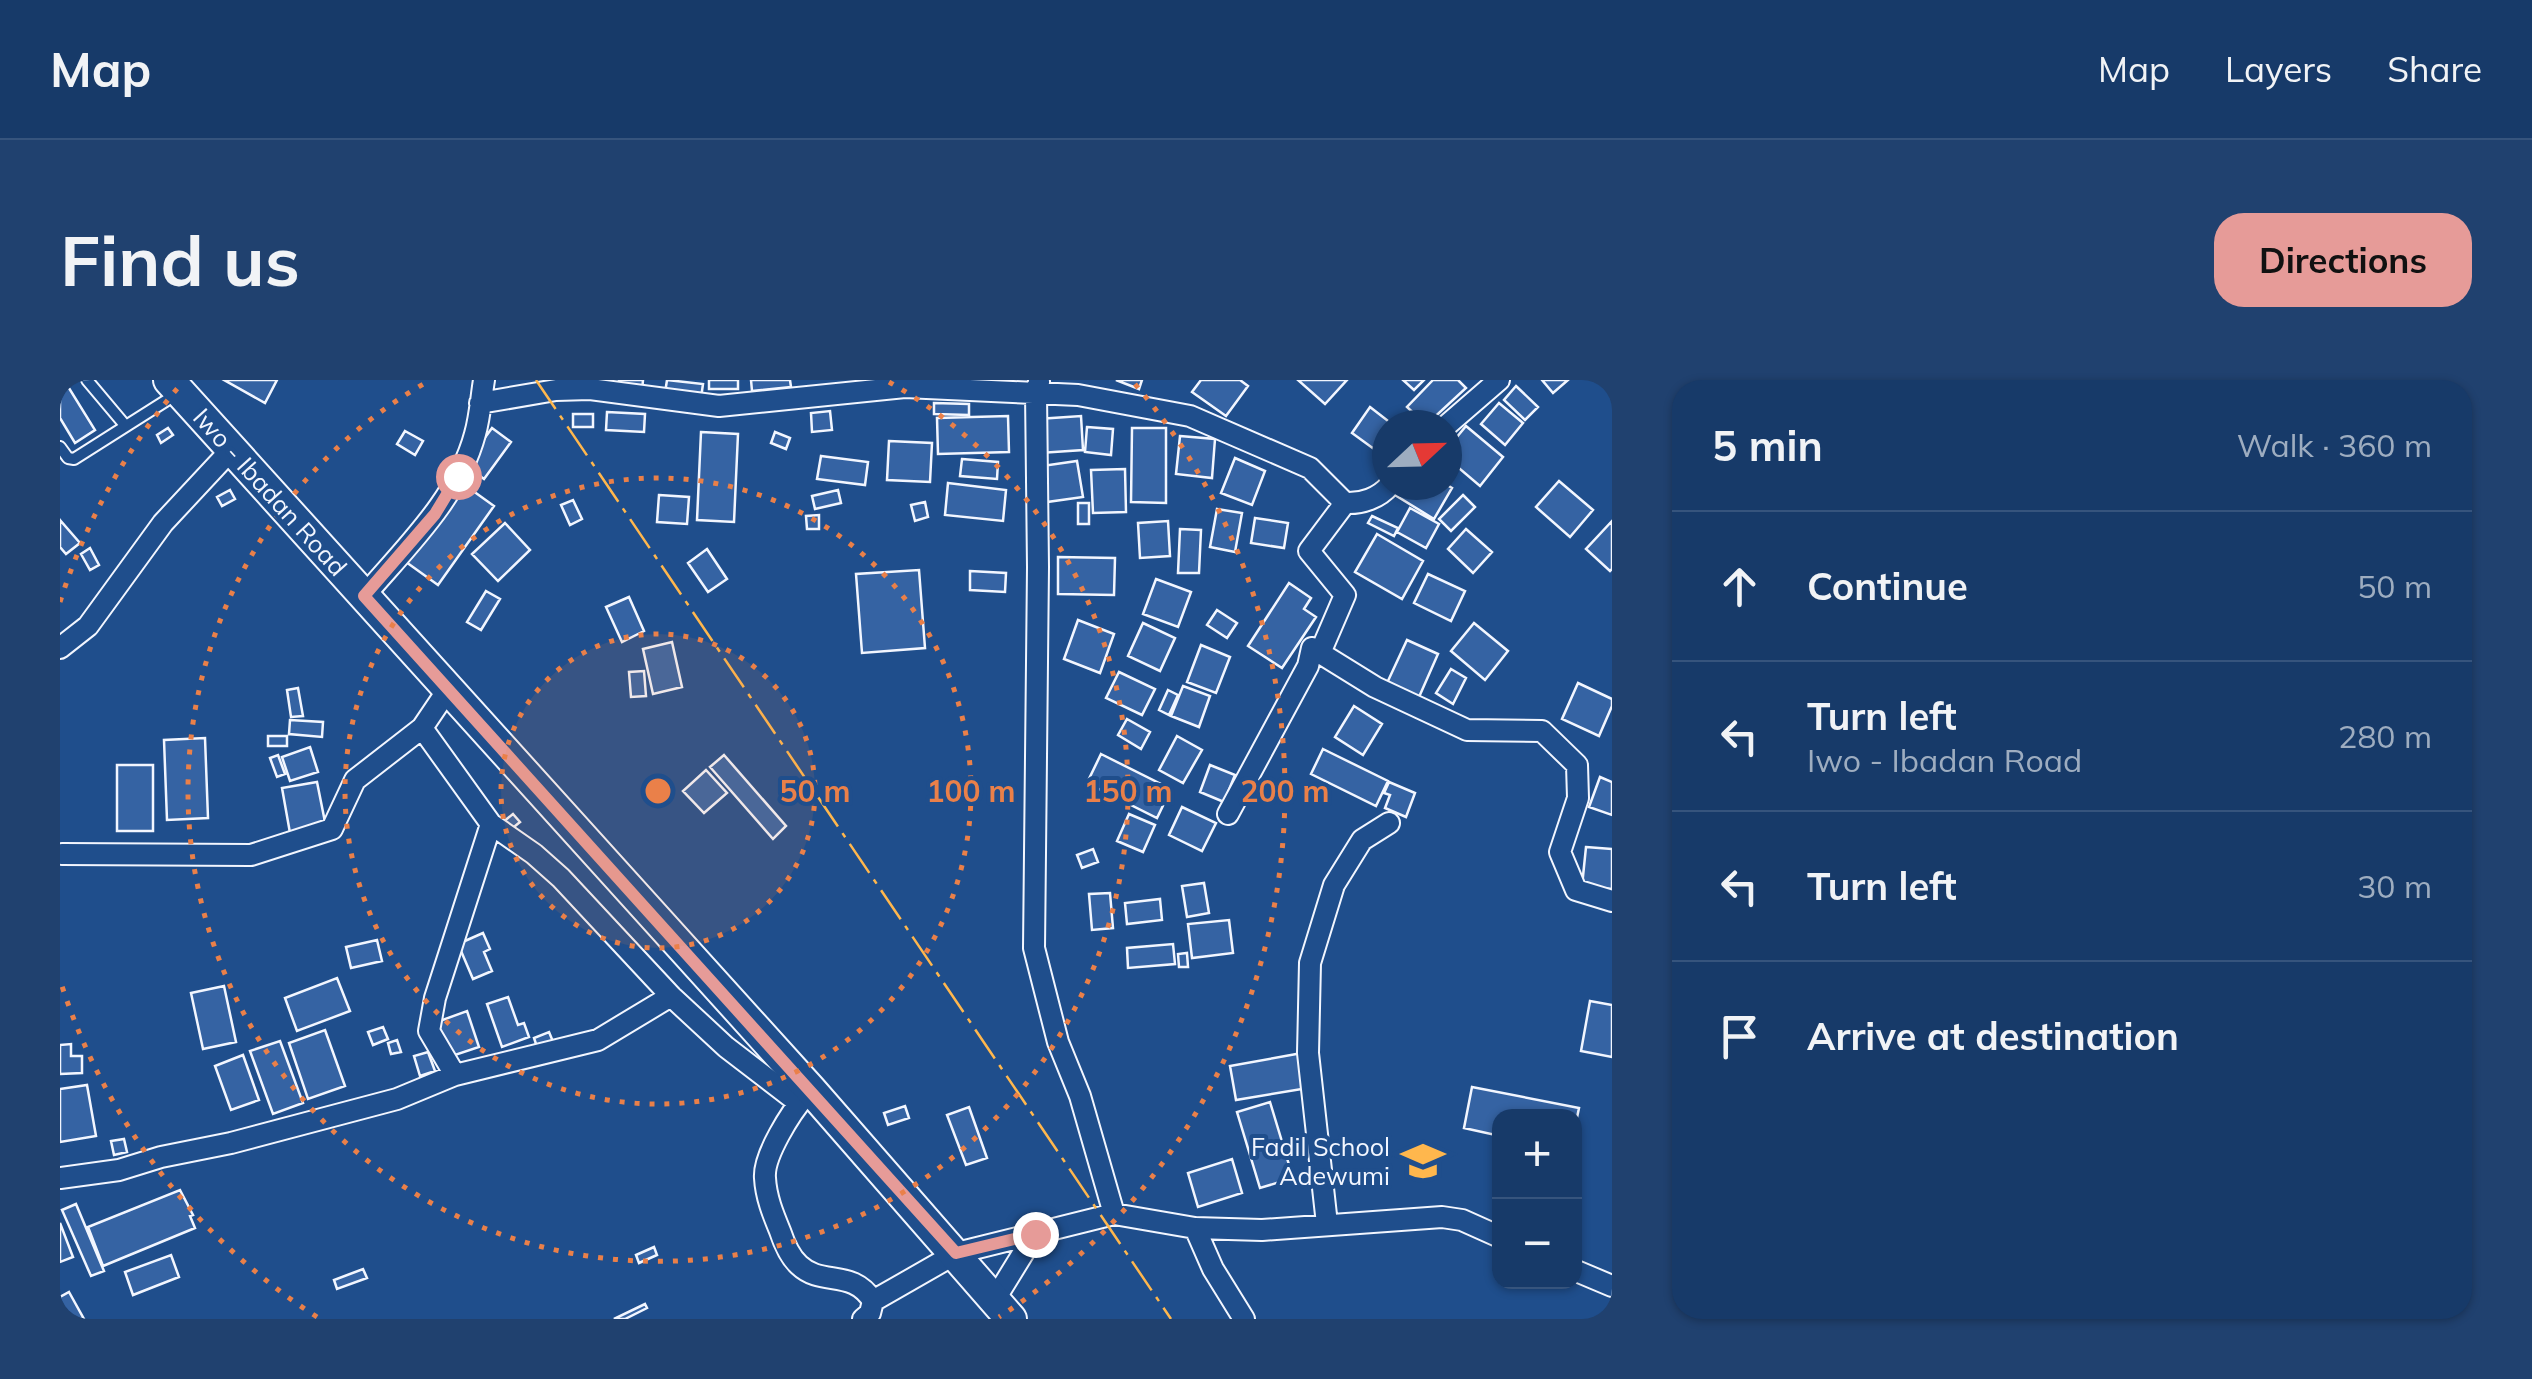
<!DOCTYPE html>
<meta charset="utf-8">
<style>
:root{--surface:#173a69;--page:#20416f;--text:#f1f3f6;--muted:#9eadc0;--line:#36547d;--accent:#e69b98}
body{margin:0;font-family:Mulish,sans-serif;background:var(--page);color:var(--text)}
.controls{position:absolute;right:30px;bottom:30px;display:grid;overflow:hidden;border-radius:20px;box-shadow:0 2px 8px #0004}
.controls button{width:90px;height:90px;display:grid;place-items:center;padding:0;border:0;border-bottom:2px solid var(--line);background:var(--surface);color:var(--text);font:50px sans-serif}
.compass{position:absolute;left:1312px;top:30px;width:90px;height:90px;border-radius:50%;background:var(--surface);box-shadow:0 2px 8px #0004;rotate:68deg}
.stop{position:absolute;width:30px;height:30px;margin:-22px;border:8px solid #e69b98;border-radius:50%;background:#fff}
.stop.end{background:#e69b98;border-color:#fff;box-shadow:0 2px 10px #0008}
.list{margin:0;padding:0;list-style:none}
h2{display:flex;justify-content:space-between;align-items:center;height:130px;margin:0;padding:0 40px;font-size:42px}
h2 small{font-size:32px;font-weight:400;color:var(--muted)}
.list li{display:grid;grid-template-columns:65px 1fr auto;gap:30px;align-items:center;box-sizing:border-box;height:150px;padding:0 40px;border-top:2px solid var(--line)}
.list b{display:block;font-size:38px;white-space:nowrap}
.list p{margin:0;font-size:32px;white-space:nowrap;color:var(--muted)}
.list em{font-size:32px;font-style:normal;color:var(--muted)}
.icon{flex:none;width:55px;height:55px;fill:none;stroke:currentColor;stroke-width:2;stroke-linecap:round;stroke-linejoin:round}
.map{position:relative;flex:none;width:1552px;height:939px;overflow:hidden;border-radius:30px}
header{display:flex;align-items:center;gap:60px;box-sizing:border-box;height:140px;padding:0 50px;background:var(--surface);border-bottom:2px solid var(--line)}
header strong{font-size:48px}
nav{display:flex;gap:55px;margin-inline-start:auto;font-size:35px}
.intro{display:flex;align-items:center;justify-content:space-between;box-sizing:border-box;height:240px;padding:0 60px}
h1{margin:0;font-size:70px}
.button{padding:25px 45px;border-radius:30px;background:var(--accent);color:#111;font-size:35px;font-weight:700}
main{display:flex;gap:60px;padding:0 60px}
aside{flex:1;background:var(--surface);border-radius:30px;box-shadow:0 2px 8px #0004}
.map>svg:first-child{display:block}
</style>
<header>
<strong>Map</strong>
<nav><a>Map</a><a>Layers</a><a>Share</a></nav>
</header>
<div class="intro"><h1>Find us</h1><a class="button">Directions</a></div>
<main>
<div class="map">
<svg width="1552" height="939" viewBox="0 0 1552 939">
<rect width="100%" height="100%" fill="#1f4e8c"/>
<path fill="#3563a3" stroke="#f2f6ff" stroke-width="2.5" d="M0,0H4L35,50L15,63L0,38Z
M164,0H217L205,23Z
M559,0H583L582,11L558,9Z
M607,0L643,4L641,18L605,13Z
M649,0H678V9H649Z
M691,0H730L731,7L692,11Z
M1056,0H1082L1079,9Z
M1141,0H1180L1188,6L1166,36L1132,12Z
M1238,0H1287L1265,24Z
M1343,0H1364L1354,10Z
M1373,0H1398L1406,8L1366,45L1347,27Z
M1482,0H1508L1493,13Z
M1456,6L1478,27L1465,40L1444,20Z
M874,23L909,24V35L874,34Z
M1439,23L1463,43L1445,65L1421,44Z
M1310,27L1332,44L1327,45V51L1314,69L1292,53Z
M770,31L772,50L752,52L751,33Z
M547,32L585,34L584,52L546,50Z
M513,34H533V47H513Z
M948,36L949,72L878,74L877,38Z
M1021,36L1023,70L980,73L978,39Z
M1406,46L1443,77L1420,106L1387,78V69Z
M1027,47L1053,49L1051,75L1025,72Z
M108,48L113,55L101,63L97,55Z
M432,48L451,62L424,99L405,85Z
M1072,48H1106V123L1071,122Z
M345,51L363,61L355,75L337,64Z
M641,52L678,54L674,142L637,140Z
M715,52L730,58L726,69L711,63Z
M1120,56L1155,59L1152,98L1116,94Z
M829,61L872,63L870,102L827,100Z
M761,76L808,82L805,105L757,99Z
M1175,78L1205,91L1192,125L1161,113Z
M902,79L938,82L937,99L900,96Z
M1017,81L1023,117L987,122L982,86Z
M1065,89L1066,132L1033,133L1031,90Z
M1499,101L1533,130L1510,157L1476,127Z
M402,103L434,126L378,205L346,182Z
M888,103L946,110L943,141L885,135Z
M1340,105H1387L1392,108L1374,139L1335,115Z
M170,110L175,119L162,126L157,117Z
M778,110L781,123L755,129L752,116Z
M599,115L629,117L627,144L597,142Z
M1403,115L1415,127L1391,151L1379,139Z
M513,120L522,139L510,145L501,125Z
M865,122L868,137L855,141L851,125Z
M1018,123H1029V144H1018Z
M1350,128L1379,144L1366,168L1337,152Z
M1157,129L1182,133L1175,172L1150,167Z
M759,135V149H747L746,136Z
M1312,136L1338,148L1334,156L1308,143Z
M1195,138L1228,143L1224,168L1191,163Z
M0,140L20,163L6,174L0,167Z
M1108,141L1110,176L1080,178L1078,143Z
M1552,141V189L1550,191L1526,169Z
M445,143L470,170L438,201L412,174Z
M1120,149L1141,150L1139,193H1118Z
M1406,149L1432,172L1413,193L1388,169Z
M1317,154L1363,181L1342,219L1295,192Z
M30,168L39,185L30,190L21,174Z
M647,169L667,199L648,212L628,183Z
M998,177L1055,178L1054,215L998,214Z
M859,190L865,268L802,273L796,194Z
M910,191L946,193L945,212L910,210Z
M1368,194L1405,211L1391,241L1354,223Z
M1096,199L1131,212L1118,247L1083,234Z
M1229,203L1251,218L1244,229L1256,237L1222,288L1188,266Z
M426,211L440,219L421,250L407,242Z
M569,217L584,251L562,262L546,227Z
M1157,230L1177,243L1167,258L1147,245Z
M1018,240L1054,254L1040,293L1004,279Z
M1083,243L1115,258L1100,291L1068,276Z
M1414,243L1448,271L1425,300L1391,271Z
M1347,260L1378,274L1359,317L1327,303Z
M612,262L622,307L593,314L583,269Z
M1141,265L1170,277L1156,313L1127,302Z
M1391,289L1406,298L1393,324L1376,313Z
M584,291L586,316L571,317L569,292Z
M1059,292L1095,309L1082,335L1046,318Z
M1518,303L1552,319V326L1539,356L1502,339Z
M1123,306L1150,316L1139,347L1111,336Z
M238,308L243,336L231,337L227,310Z
M1108,310L1118,315L1109,335L1099,330Z
M1294,326L1322,344L1303,375L1275,357Z
M1067,339L1090,352L1081,369L1058,355Z
M230,340L263,342L262,357L229,354Z
M208,356H227V366H208Z
M1117,356L1142,370L1123,403L1099,390Z
M145,358L148,438L107,440L104,360Z
M250,367L258,392L230,401L222,377Z
M1263,369L1328,401L1316,426L1251,394Z
M1041,374L1111,409L1097,438L1027,403Z
M218,375L225,394L217,397L210,378Z
M664,375L726,446L713,459L650,387Z
M57,385H93V451H57Z
M1150,385L1175,395L1164,422L1140,412Z
M646,390L667,413L644,433L623,411Z
M1540,397L1552,402V435L1529,427Z
M257,402L266,447L230,453L222,408Z
M1329,402L1355,413L1346,437L1325,428L1330,415L1324,413Z
M1122,427L1156,443L1142,471L1109,455Z
M453,434L460,442L449,451L443,442Z
M1069,434L1095,445L1083,472L1057,461Z
M1526,467L1552,469V509L1522,506Z
M1033,469L1038,482L1022,488L1017,475Z
M1144,503L1149,533L1127,537L1122,506Z
M1050,513L1053,548L1032,550L1029,514Z
M1100,519L1102,540L1067,544L1065,523Z
M1169,540L1173,573L1132,578L1128,544Z
M423,553L430,569L424,572L432,591L413,599L398,564Z
M317,560L322,581L291,588L286,567Z
M1113,564L1115,584L1068,588L1067,568Z
M1127,573L1128,587H1119L1118,574Z
M277,598L290,631L237,651L225,618Z
M164,606L176,662L143,669L131,613Z
M448,617L458,645L464,643L469,657L442,667L427,624Z
M1530,621L1552,625V677L1521,671Z
M407,631L419,667L389,677L377,642Z
M323,647L328,659L313,665L308,652Z
M265,650L285,706L248,719L229,663Z
M489,652L494,664L478,670L474,658Z
M337,660L341,672L331,674L328,663Z
M220,661L243,723L213,734L190,671Z
M11,664V676H22V693L0,694V665Z
M368,672L375,691L360,696L354,676Z
M1242,673L1248,708L1176,720L1170,686Z
M183,675L199,720L171,730L155,686Z
M27,705L36,756L0,762V709Z
M1412,707L1519,728L1514,752V736H1440V756L1404,748Z
M1210,722L1233,798L1200,808L1177,732Z
M845,726L849,738L828,745L824,733Z
M909,727L927,778L906,785L887,735Z
M64,759L67,772L54,775L51,761Z
M1172,779L1182,813L1138,827L1128,793Z
M120,810L133,835L130,836L135,848L43,886L28,847Z
M16,824L44,891L31,896L2,830Z
M0,843L13,877L0,882Z
M594,867L597,875L579,883L576,875Z
M111,875L119,897L73,915L65,892Z
M303,889L307,898L277,909L274,900Z
M9,912L24,939H0V917Z
M585,924L587,928L565,939H554Z"/>
<g fill="none" stroke-linecap="round" stroke-linejoin="round">
<g stroke="#f2f6ff" stroke-width="14">
<path id="lane" d="M27,0L64,44
M0,67L8,78L14,79L115,15"/>
</g>
<g stroke="#f2f6ff" stroke-width="24">
<path id="street" d="M979,2L976,13L978,187L974,568L998,662L1020,716L1054,834
M420,23L496,10L530,9L659,26L845,7L1018,15L1130,36L1250,88L1285,123C1302,124 1319,118 1330,105
M1387,45L1439,0
M305,215C346,167 398,118 415,54C420,37 421,18 424,0
M0,268L28,246L103,143L172,69
M1252,268L1315,307L1407,350L1482,351L1517,385L1518,418L1500,472L1516,510L1552,521
M362,348L431,444L474,474L501,498L611,616L666,667L739,723
M1168,434L1248,286L1252,268L1260,273L1285,215L1249,171L1285,123
M2,474L191,475L272,449L295,400L362,348L387,311
M395,695L369,651L375,618L431,444
M746,715C731,732 703,776 705,798C706,817 713,834 720,851C724,863 729,876 739,885C762,907 792,888 813,921
M0,798L59,790L101,777L171,763L337,719L395,695L538,660L611,616
M1267,844L1248,673L1250,583L1274,505L1302,460L1329,443
M1135,848L1153,889L1184,939
M1514,890L1552,906
M935,919L975,854
M803,939L810,933L813,921L897,873L1054,834L1135,848L1202,850L1382,837L1402,840L1440,857"/>
</g>
<g stroke="#f2f6ff" stroke-width="34">
<path id="primary" d="M109,0L751,710L951,939"/>
</g>
<use href="#lane" stroke="#1f4e8c" stroke-width="10"/>
<use href="#street" stroke="#1f4e8c" stroke-width="20"/>
<use href="#primary" stroke="#1f4e8c" stroke-width="30"/>
<path stroke="#ffb74d" stroke-width="2.5" stroke-dasharray="35 8 5 8" stroke-linecap="butt" d="M476,0L1111,939"/>
</g>
<g fill="none" stroke-linecap="round" stroke-linejoin="round">
<path stroke="#e69b98" stroke-width="12" d="M398,96L375,134L304,216L896,873L975,854"/>
</g>
<circle cx="598" cy="411" r="157" fill="#ea8049" fill-opacity=".12"/>
<g fill="none" stroke="#ea8049" stroke-width="5" stroke-dasharray="5 10">
<circle cx="598" cy="411" r="157"/>
<circle cx="598" cy="411" r="313"/>
<path d="M829 2A470 470 0 1 1 367 2"/>
<path d="M257 937A627 627 0 0 1 0 600M0 222A627 627 0 0 1 121 4M1075 4A627 627 0 0 1 939 937"/>
</g>
<defs>
<g id="school-bare" transform="scale(3.45)"><path d="M0-5L7-2L0 1L-7-2ZM-4 1L0 2.5L4 1V4Q0 6-4 4Z" fill="#ffb74d" stroke="#1f4e8c" stroke-width="2.5" paint-order="stroke"/></g>
</defs>
<g fill-rule="evenodd">
<use href="#school-bare" x="1363" y="781"/>
</g>
<g text-anchor="middle" stroke-width="8" stroke-linejoin="round" paint-order="stroke">
<g font-size="25" fill="#f2f6ff" stroke="#1f4e8c">
<text transform="translate(210 112) rotate(48)" y="9">Iwo - Ibadan Road</text>
</g>
<g font-size="25" fill="#f2f6ff" stroke="#1f4e8c" text-anchor="end">
<text x="1330" y="776">Fadil School<tspan x="1330" dy="29">Adewumi</tspan></text>
</g>
</g>
<circle cx="598" cy="411" r="15" fill="#ea8049" stroke="#1f4e8c" stroke-width="5"/>
<g font-size="30" text-anchor="middle" font-weight="bold" fill="#ea8049" stroke="#1f4e8c" stroke-width="8" stroke-linejoin="round" paint-order="stroke">
<text x="755" y="422">50 m</text>
<text x="911" y="422">100 m</text>
<text x="1068" y="422">150 m</text>
<text x="1225" y="422">200 m</text>
</g>
</svg>
<div class="controls">
<button>+</button>
<button>−</button>
</div>
<svg class="compass" viewBox="-18 -18 36 36"><path d="M0-13l5 13h-10z" fill="#e53935"/><path d="M0 13l5-13h-10z" fill="#9eadc0"/></svg>
<div class="stop" style="left:398px;top:96px"></div>
<div class="stop end" style="left:975px;top:854px"></div>
</div>
<aside>
<h2>5 min<small>Walk · 360 m</small></h2>
<ul class="list">
<li><svg class="icon" aria-label="ahead" viewBox="0 0 24 24"><path d="M12 20V5M6 11l6-6 6 6"/></svg><div><b>Continue</b></div><em>50 m</em></li>
<li><svg class="icon" aria-label="left" viewBox="0 0 24 24"><path d="M17 20v-9H6M10 6l-5 5 5 5"/></svg><div><b>Turn left</b><p>Iwo - Ibadan Road</p></div><em>280 m</em></li>
<li><svg class="icon" aria-label="left" viewBox="0 0 24 24"><path d="M17 20v-9H6M10 6l-5 5 5 5"/></svg><div><b>Turn left</b></div><em>30 m</em></li>
<li><svg class="icon" aria-label="arrive" viewBox="0 0 24 24"><path d="M6 21V4h12l-3 4 3 4H6"/></svg><div><b>Arrive at destination</b></div></li>
</ul>
</aside>
</main>
